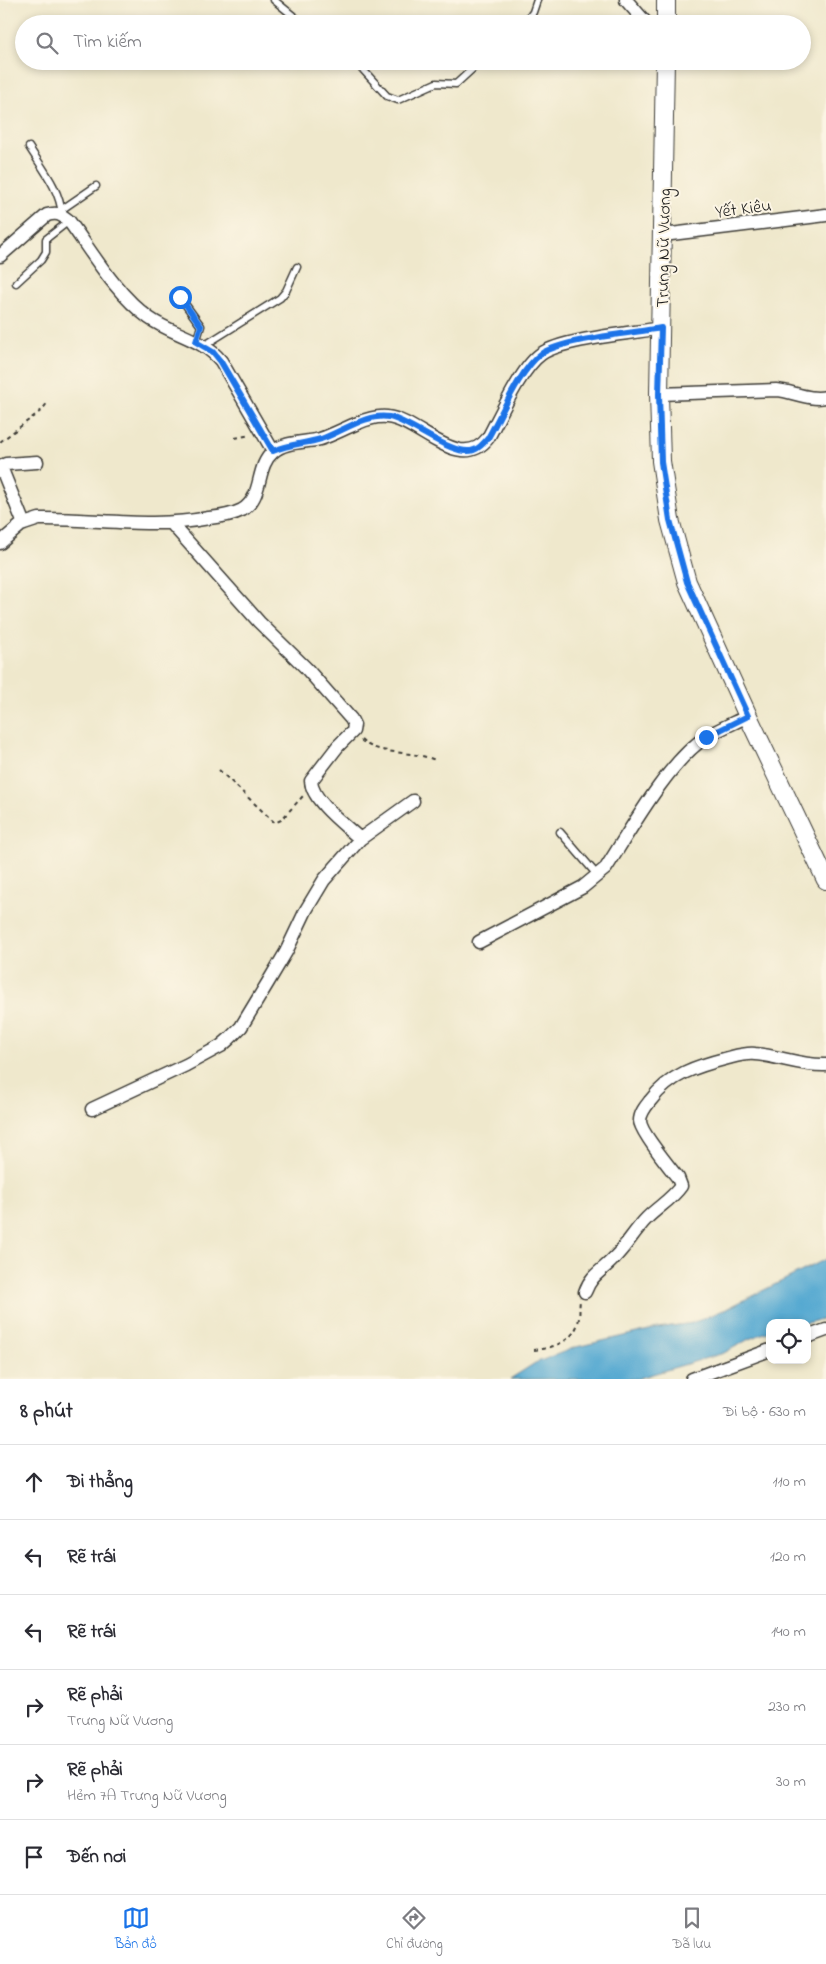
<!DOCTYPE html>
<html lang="vi">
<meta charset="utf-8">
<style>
:root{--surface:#fff;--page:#f7f7f7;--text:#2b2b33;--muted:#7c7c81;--line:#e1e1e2;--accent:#1a73e8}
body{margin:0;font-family:"Indie Flower",sans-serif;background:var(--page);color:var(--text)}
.controls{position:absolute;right:15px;bottom:15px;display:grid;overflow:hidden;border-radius:10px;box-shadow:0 2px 8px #0003}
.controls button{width:45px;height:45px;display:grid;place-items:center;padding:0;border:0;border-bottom:1px solid var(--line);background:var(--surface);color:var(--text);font:25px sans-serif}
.stop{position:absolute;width:15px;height:15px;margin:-11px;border:4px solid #1a73e8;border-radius:50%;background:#fff}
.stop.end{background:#1a73e8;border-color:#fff;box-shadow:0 1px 5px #0008}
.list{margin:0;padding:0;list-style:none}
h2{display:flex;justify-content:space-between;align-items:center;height:65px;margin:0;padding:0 20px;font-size:21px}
h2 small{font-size:16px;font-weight:400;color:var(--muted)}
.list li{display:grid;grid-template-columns:32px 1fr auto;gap:15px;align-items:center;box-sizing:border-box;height:75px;padding:0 20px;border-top:1px solid var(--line)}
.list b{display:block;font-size:19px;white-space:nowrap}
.list p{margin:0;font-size:16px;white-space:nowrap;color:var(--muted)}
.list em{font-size:16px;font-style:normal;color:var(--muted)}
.icon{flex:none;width:28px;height:28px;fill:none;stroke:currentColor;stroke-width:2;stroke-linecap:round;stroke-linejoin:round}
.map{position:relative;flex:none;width:826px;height:1379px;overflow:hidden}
.search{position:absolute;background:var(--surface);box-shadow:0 2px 8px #0003;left:15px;right:15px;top:15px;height:55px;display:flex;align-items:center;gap:12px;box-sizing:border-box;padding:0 18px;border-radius:28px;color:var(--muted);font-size:19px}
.sheet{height:515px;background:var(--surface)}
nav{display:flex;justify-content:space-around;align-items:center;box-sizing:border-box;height:70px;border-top:1px solid var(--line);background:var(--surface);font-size:14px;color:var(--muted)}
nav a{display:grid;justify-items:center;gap:2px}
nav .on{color:var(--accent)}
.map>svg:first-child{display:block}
</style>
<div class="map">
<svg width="826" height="1379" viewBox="0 0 826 1379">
<rect width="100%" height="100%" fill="#fcf5e5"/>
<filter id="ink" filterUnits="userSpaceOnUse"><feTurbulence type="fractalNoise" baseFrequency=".02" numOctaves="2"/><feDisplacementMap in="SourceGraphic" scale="10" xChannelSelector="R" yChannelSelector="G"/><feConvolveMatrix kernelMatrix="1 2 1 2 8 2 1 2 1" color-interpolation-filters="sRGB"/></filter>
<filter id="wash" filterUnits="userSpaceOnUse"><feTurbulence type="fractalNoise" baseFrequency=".0096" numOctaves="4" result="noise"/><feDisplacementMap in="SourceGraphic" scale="20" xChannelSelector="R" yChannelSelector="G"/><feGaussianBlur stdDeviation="1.12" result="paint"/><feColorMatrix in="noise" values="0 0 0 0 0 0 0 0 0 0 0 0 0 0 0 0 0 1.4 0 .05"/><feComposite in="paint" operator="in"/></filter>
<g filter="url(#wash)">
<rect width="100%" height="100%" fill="#efe8cc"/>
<path fill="#55a9d1" stroke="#386276" d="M826,1259V1318L807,1323H770V1331L749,1339L724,1353L636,1379H510L535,1363L576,1347L658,1328L692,1323L726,1309Z"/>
</g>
<g filter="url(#ink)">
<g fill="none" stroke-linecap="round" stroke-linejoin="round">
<g stroke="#3c3b36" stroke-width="9">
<path id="service" d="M274,0L297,19L307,24
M524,24L533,12L537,0
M355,61L387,96L398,100L436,83L456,84L481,61
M29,147C42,168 60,189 62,215
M61,210L96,186
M16,283L41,260L46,252V239L69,221
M180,297L201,326L196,342
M205,345L280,298L286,291L297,267
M560,832L598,876"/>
</g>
<g stroke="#3c3b36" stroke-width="15">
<path id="minor" d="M626,0L647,24
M663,235L826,215
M0,256L47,215C57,212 61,214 69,221C93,254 116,294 149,318C173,335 202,338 221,361L273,451
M659,394L776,390C793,391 809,401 826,397
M24,524L1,467L6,464L37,462
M172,524L259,622L306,668L351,719L354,725L353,731L338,746L311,781C312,801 345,825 360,839
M0,543L21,525L39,519C98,518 149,529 209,518C219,517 232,515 242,510C264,497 255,467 273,452C285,441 305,443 320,439C333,435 345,428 358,423C367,419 377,416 387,417C419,420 460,474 488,438C500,416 521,368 541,354C562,339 634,333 661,328
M479,942L583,887L606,868C631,829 668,762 706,737C719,729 734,723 748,716
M92,1109L186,1065L221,1046L229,1039L241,1027L267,984L286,952L306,910L324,880L360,839L413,801
M585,1292C592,1273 603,1271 615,1257C627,1245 635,1230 647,1218C658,1207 672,1199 681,1186L678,1178C670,1168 640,1131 640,1121C640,1113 646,1106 650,1101C670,1074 697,1066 728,1058C736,1056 746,1053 755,1054C779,1056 801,1066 826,1065
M807,1337L826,1330
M692,1379L770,1350"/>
</g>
<g stroke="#3c3b36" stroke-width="20">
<path id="secondary" d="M666,24V0
M665,61L659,394L661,461L670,520L687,582L748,716L826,880"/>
</g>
<path stroke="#3c3b36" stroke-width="2" stroke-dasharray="4 4" stroke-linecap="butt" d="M235,438L250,435
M0,442L42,410L48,402
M361,740C377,756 416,750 437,761
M219,770L275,823L281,820L303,796
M534,1350C554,1348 576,1341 579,1318C580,1312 579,1307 580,1301"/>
<use href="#service" stroke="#fff" stroke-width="6"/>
<use href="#minor" stroke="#fff" stroke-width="12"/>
<use href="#secondary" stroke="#fff" stroke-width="18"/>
</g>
</g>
<g fill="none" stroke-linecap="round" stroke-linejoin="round" filter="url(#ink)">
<path stroke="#1a73e8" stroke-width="6" d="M180,297L201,326L196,342L213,352L221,362L273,451C289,444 304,444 321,439C342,432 366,413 389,417C411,421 454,458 474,450C480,448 484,443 488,438C501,415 521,368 541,354C562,339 634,333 661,328L659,394L661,462L670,520L687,582L748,716L706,737"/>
</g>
<g text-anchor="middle" stroke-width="4" stroke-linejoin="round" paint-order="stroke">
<g font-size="18" fill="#1c1c1c" stroke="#fcf5e5">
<text transform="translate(743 208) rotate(-7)" y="6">Yết Kiêu</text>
<text transform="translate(663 248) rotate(-89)" y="6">Trưng Nữ Vương</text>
</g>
</g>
</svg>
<div class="controls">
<button><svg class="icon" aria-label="locate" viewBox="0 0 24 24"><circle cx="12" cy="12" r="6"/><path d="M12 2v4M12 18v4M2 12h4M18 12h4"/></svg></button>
</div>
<div class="stop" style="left:180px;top:297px"></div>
<div class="stop end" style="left:706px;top:737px"></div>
<div class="search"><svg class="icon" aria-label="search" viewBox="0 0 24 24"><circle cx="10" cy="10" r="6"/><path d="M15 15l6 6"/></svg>Tìm kiếm</div>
</div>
<section class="sheet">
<h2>8 phút<small>Đi bộ · 630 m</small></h2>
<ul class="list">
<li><svg class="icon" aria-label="ahead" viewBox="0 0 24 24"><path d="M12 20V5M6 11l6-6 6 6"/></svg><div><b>Đi thẳng</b></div><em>110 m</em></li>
<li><svg class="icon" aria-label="left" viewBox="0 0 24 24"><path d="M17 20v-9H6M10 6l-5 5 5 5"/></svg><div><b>Rẽ trái</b></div><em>120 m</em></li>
<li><svg class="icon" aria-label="left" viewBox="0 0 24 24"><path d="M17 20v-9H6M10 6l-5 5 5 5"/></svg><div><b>Rẽ trái</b></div><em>140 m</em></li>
<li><svg class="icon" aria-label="right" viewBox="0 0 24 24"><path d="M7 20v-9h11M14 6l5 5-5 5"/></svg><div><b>Rẽ phải</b><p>Trưng Nữ Vương</p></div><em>230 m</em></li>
<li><svg class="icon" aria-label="right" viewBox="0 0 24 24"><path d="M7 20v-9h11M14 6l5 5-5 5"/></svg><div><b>Rẽ phải</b><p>Hẻm 7A Trưng Nữ Vương</p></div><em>30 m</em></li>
<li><svg class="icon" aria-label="arrive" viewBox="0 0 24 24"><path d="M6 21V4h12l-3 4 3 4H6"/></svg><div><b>Đến nơi</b></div></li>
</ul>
</section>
<nav>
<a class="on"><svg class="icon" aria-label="map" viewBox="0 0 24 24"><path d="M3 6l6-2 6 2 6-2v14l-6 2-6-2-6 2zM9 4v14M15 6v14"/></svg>Bản đồ</a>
<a><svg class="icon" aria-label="directions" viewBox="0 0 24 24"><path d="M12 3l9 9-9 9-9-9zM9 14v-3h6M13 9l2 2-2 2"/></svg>Chỉ đường</a>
<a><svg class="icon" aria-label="saved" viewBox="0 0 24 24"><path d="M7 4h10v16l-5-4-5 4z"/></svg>Đã lưu</a>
</nav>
